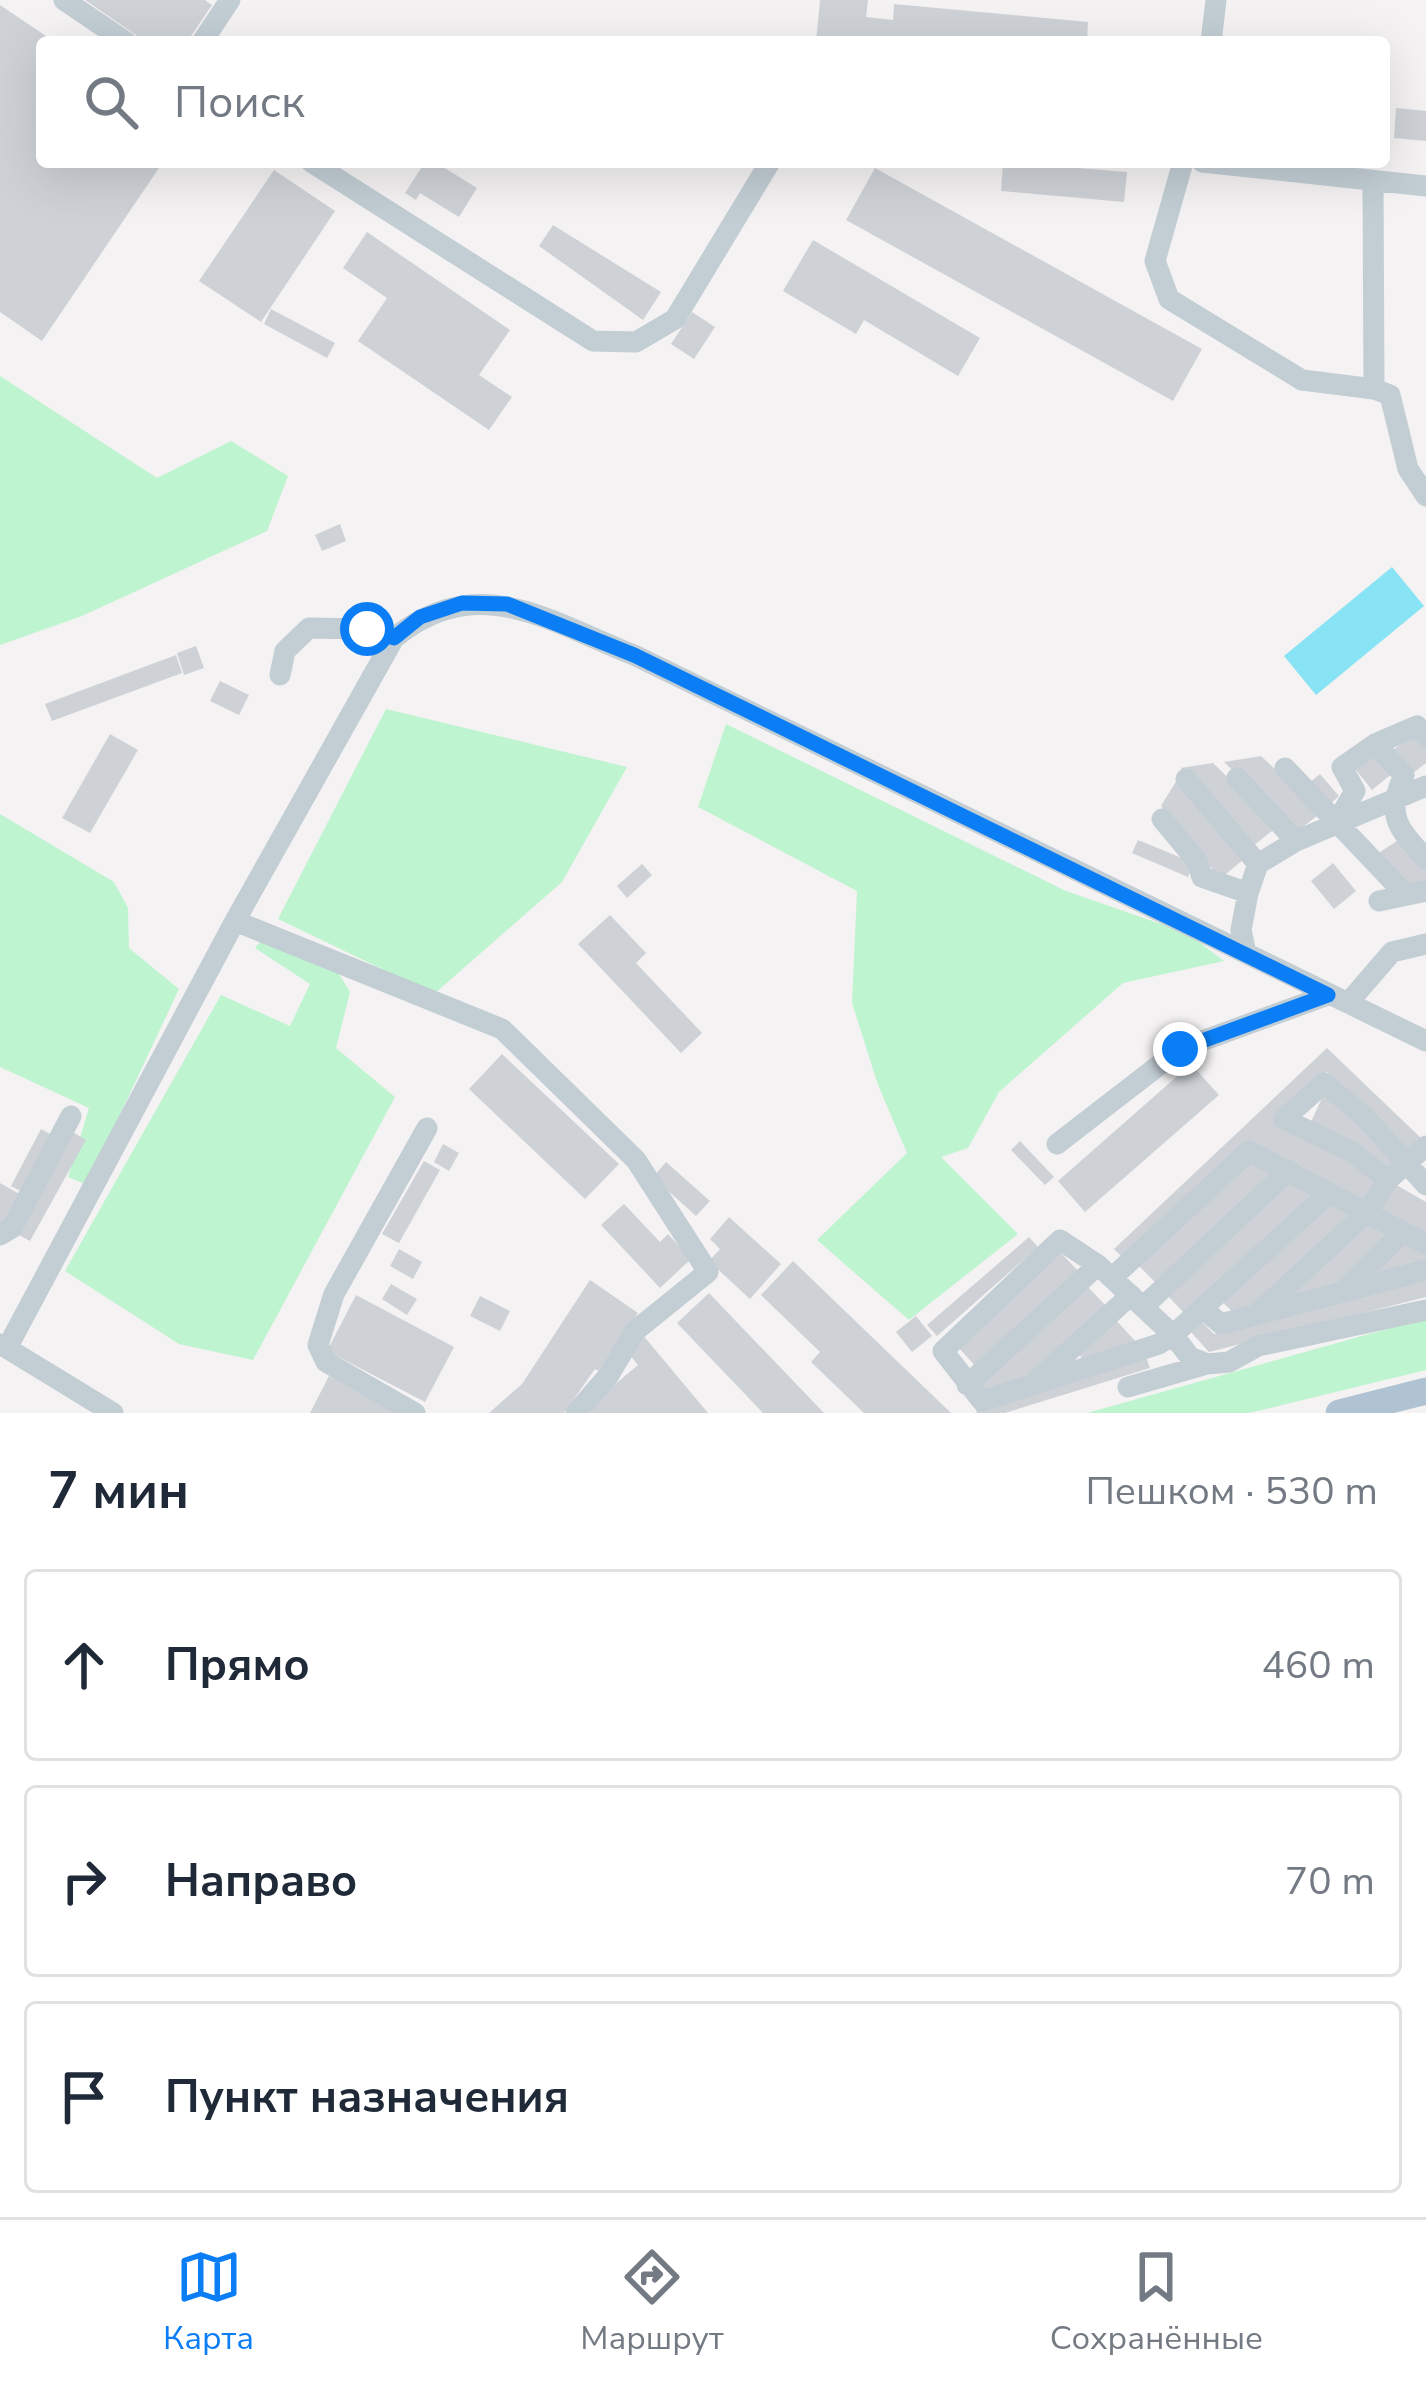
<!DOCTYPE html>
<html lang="ru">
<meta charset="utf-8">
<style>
:root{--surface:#fff;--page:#f6f6f7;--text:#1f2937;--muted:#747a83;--line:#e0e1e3;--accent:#0b7ef5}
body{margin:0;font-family:"Nunito Sans",sans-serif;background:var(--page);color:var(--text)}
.stop{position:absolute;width:36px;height:36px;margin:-27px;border:9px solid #0b7ef5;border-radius:50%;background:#fff}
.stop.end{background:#0b7ef5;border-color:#fff;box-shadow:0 3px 12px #0008}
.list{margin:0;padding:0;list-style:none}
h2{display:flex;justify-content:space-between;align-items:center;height:156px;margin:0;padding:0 48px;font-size:51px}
h2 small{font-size:39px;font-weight:400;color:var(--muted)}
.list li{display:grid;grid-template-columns:78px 1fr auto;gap:36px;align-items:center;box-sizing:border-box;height:192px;margin:0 24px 24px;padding:0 24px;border:3px solid var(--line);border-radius:12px}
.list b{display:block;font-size:45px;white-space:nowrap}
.list em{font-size:39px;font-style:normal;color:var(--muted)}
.icon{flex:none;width:66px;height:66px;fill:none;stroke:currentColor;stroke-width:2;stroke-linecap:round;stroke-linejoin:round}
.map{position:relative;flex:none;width:1426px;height:1413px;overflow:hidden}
.search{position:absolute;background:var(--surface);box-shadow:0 12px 48px #0002;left:36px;right:36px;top:36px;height:132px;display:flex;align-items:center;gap:30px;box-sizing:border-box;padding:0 42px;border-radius:12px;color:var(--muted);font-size:45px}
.sheet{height:804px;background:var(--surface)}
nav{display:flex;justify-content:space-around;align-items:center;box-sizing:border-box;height:168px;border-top:3px solid var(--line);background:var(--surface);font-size:33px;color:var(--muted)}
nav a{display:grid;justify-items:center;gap:6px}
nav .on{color:var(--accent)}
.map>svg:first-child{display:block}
</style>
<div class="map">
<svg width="1426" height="1413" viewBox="0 0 1426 1413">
<rect width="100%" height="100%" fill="#f4f2f2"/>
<path fill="#bff4d0" d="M0,376L157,478L231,441L288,476L267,531L82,616L0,645Z
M386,709L627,767L562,882L434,994L278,919Z
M726,724L1066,891L1187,933L1224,961L1123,983L999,1092L968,1148L941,1157L1018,1234L909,1320L817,1240L907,1153L878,1085L852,1003L857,891L698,807Z
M0,814L114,882L128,908L129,948L179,989L87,1185L68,1177L89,1108L0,1067Z
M272,928L323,948L350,992L336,1048L395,1097L253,1360L179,1344L65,1271L221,995L290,1026L310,984L255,948Z
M1426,1318V1370L1249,1413H1087Z"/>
<path fill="#88e3f4" d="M1392,567L1424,606L1316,695L1284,656Z"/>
<path fill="#ced2d7" d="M85,0H205L212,5L187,42H146Z
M820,0H868L866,17L893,20L894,4L1088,22L1087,42H816Z
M0,5L55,42H42V162H163L42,341L0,312Z
M1396,108L1426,111V141L1394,138Z
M425,162H435L477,188L459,217L420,193L416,200L405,193Z
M1003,162L1127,172L1124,202L1001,191Z
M875,168L1202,349L1173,401L846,220Z
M274,170L335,211L261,322L199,281Z
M553,225L661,292L643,320L539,246Z
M367,232L510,330L479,375L512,397L489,430L358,341L387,298L343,268Z
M813,240L980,338L958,376L864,320L856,334L783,291Z
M271,309L335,343L327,358L264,324Z
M692,312L715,327L694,359L671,344Z
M340,524L346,541L322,551L315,535Z
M196,646L204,668L184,675L177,653Z
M176,655L182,673L52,721L45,704Z
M220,681L249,695L239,715L210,701Z
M1418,731L1426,742V763L1412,774L1393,750Z
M110,734L138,750L90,833L62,818Z
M1378,752L1394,772L1372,790L1356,770Z
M1261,756L1321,813L1295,833L1224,762Z
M1213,763L1278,826L1252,847L1193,774L1180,768Z
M1320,774L1339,796L1328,806L1309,783Z
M1178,778L1244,859L1220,879L1161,806Z
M1400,839L1426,866V885L1407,888L1377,854Z
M1138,840L1194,863L1188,877L1132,853Z
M1333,863L1356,891L1334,909L1311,881Z
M642,864L652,875L627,898L617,886Z
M610,915L646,953L636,963L702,1033L681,1053L578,944Z
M1327,1048L1423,1140L1409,1154L1327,1072L1275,1120L1331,1148L1373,1179L1374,1190L1365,1203L1251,1143L1124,1259L1114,1249Z
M502,1054L619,1164L585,1199L469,1089Z
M1191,1064L1219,1095L1085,1212L1058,1181Z
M1323,1096L1345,1106L1398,1162L1388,1172L1310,1124Z
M41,1129L54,1136L24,1193L11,1186Z
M71,1131L86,1140L30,1241L15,1233Z
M1020,1141L1054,1177L1045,1185L1011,1150Z
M443,1144L459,1153L449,1171L434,1162Z
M1250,1159L1279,1173L1159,1286L1138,1265Z
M424,1161L440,1170L399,1243L382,1234Z
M666,1162L710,1201L696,1216L653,1177Z
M1291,1177L1320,1194L1187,1316L1167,1295Z
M0,1183L23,1196L0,1226Z
M1393,1183L1426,1202V1237L1378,1213Z
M1330,1198L1358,1213L1249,1312L1237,1316L1221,1301Z
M624,1204L660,1242L668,1234L691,1259L660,1288L601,1225Z
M729,1217L781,1264L750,1299L709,1261L720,1249L710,1239Z
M1368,1220L1396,1234L1338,1288L1304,1298L1286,1294Z
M1029,1237L1038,1247L937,1336L927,1325Z
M1406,1240L1426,1250V1265L1369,1274Z
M399,1249L422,1262L413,1279L390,1266Z
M1060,1252L1081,1274L978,1369L958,1347Z
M793,1261L951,1413H864L811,1362L820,1352L761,1295Z
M1426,1279V1297L1209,1352L1191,1332L1202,1322L1214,1334Z
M590,1280L638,1313L599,1371L595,1369L564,1413H489L522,1384Z
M391,1284L417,1299L407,1315L382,1299Z
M1087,1286L1107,1307L1025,1382L988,1392L980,1382Z
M709,1293L824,1413H763L677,1323Z
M356,1295L454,1347L425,1402L327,1351Z
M480,1296L510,1311L500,1331L470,1316Z
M916,1316L932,1336L912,1352L896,1332Z
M1115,1319L1137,1343L1085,1362L1077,1352Z
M642,1334L708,1413H591L587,1408L638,1365L625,1349Z
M1145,1354L1150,1368L1005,1413H977L975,1407Z
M329,1376L402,1413H310Z"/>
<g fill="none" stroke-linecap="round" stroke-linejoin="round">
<path stroke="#c2cdd4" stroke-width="21" d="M64,0L126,42
M202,42L230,0
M1211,42L1216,0
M311,162L593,341L636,342L675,319L770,162
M1183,162L1155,261L1169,299L1302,380L1374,389L1390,395L1408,469L1426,496
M1202,162L1426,186
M1373,181L1374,389
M280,675L285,651L309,628L367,629L394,638C478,570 548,621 634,655L1426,1041
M1375,744L1404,775C1385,816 1398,828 1426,859
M1285,768L1406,895
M1237,778L1296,841
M1186,779L1258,864
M1162,819L1197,861L1202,877L1248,893
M1336,823L1355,791L1342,767L1375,744L1417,726L1426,736
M1379,901L1426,891
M235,921L502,1029L636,1160L708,1272L635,1331L609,1375L576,1413
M1246,953L1241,930L1248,893L1258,864L1296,841L1426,786
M1348,1003L1392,952L1426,944
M1057,1144L1180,1049L1328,995
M1388,1180L1352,1152L1284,1119L1324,1083L1365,1117L1426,1185
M1329,1193L1173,1335L1159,1344L982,1401L943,1351L1060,1240L1098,1265L1173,1335L1190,1357L1207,1364L1229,1362L1258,1346L1426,1310
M0,1235L12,1228L71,1116
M1113,1277L1249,1151L1426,1244
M1343,1291L1402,1233
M1144,1306L1289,1170
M1202,1308L1221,1324L1426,1270
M1256,1315L1366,1213L1388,1180L1426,1146
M0,1344L113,1413
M7,1348L235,921L394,638
M1037,1380L1131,1295
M967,1385L1098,1265
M1128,1387L1207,1364
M415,1413L326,1362L318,1345L334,1294L427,1128"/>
<path stroke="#b0c3d2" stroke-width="27" d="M1339,1413L1426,1391"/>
</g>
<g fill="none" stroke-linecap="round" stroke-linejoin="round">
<path stroke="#0b7ef5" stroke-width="15" d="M367,629L394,638L420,617L462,603L507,604L634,655L1328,995L1180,1049"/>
</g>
</svg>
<div class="stop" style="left:367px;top:629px"></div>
<div class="stop end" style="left:1180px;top:1049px"></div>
<div class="search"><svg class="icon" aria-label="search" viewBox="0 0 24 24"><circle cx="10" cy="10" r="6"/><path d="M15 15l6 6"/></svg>Поиск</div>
</div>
<section class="sheet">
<h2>7 мин<small>Пешком · 530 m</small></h2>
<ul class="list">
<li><svg class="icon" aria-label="ahead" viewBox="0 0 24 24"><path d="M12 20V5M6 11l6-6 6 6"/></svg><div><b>Прямо</b></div><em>460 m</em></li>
<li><svg class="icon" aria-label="right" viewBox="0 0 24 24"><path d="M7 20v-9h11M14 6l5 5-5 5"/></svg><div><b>Направо</b></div><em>70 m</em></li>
<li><svg class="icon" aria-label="arrive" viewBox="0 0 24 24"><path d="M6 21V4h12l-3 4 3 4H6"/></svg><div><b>Пункт назначения</b></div></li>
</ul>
</section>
<nav>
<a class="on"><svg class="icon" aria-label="map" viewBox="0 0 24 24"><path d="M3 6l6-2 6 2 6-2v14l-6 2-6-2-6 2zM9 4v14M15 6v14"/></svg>Карта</a>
<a><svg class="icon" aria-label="directions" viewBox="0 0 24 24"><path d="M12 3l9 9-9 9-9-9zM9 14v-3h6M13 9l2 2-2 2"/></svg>Маршрут</a>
<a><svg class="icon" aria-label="saved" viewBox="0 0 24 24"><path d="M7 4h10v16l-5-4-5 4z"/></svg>Сохранённые</a>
</nav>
